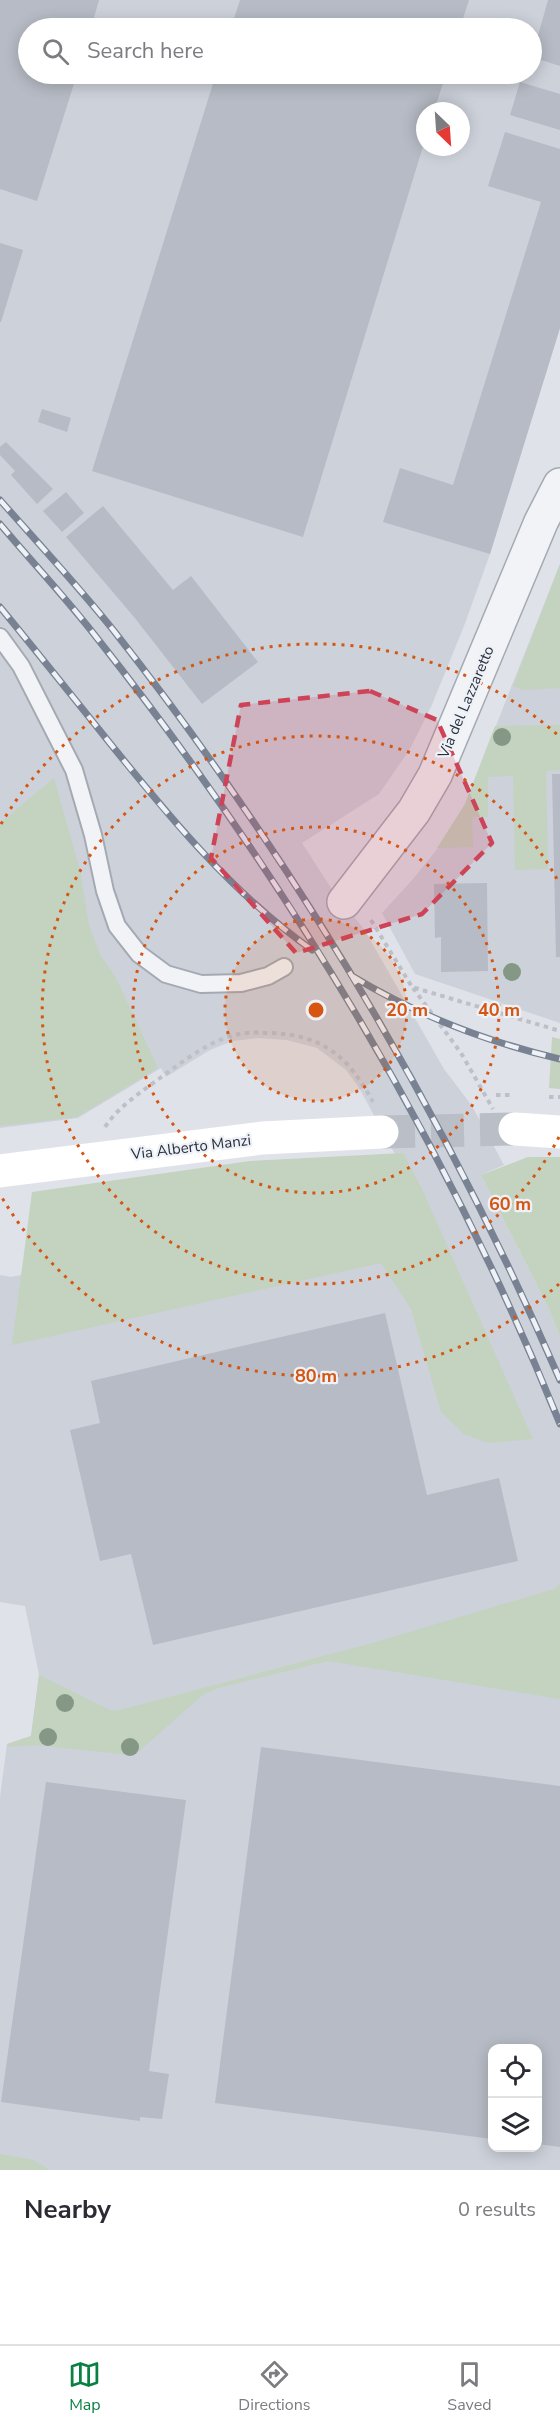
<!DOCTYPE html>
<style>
:root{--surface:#fff;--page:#f2f2f3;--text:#2b2b33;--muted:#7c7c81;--line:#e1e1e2;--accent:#0b8043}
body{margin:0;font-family:"Nunito Sans",sans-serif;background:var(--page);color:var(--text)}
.controls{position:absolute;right:18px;bottom:18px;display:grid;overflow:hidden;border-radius:12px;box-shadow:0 3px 15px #0003}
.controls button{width:54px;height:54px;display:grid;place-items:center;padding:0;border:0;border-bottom:2px solid var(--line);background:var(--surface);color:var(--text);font:30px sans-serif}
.compass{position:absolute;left:416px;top:102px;width:54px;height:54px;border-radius:50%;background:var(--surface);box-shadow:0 3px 15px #0003;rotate:155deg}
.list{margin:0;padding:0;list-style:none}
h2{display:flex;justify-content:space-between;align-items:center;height:78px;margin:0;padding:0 24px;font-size:26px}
h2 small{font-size:20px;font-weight:400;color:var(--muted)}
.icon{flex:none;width:33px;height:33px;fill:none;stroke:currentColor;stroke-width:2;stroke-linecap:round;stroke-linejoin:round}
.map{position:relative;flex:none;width:560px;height:2170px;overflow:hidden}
.search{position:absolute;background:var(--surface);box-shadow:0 3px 15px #0003;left:18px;right:18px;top:18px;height:66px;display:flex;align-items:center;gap:15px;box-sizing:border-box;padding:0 21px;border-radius:33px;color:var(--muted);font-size:22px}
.sheet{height:174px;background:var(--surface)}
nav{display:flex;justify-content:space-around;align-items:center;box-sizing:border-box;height:84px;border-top:2px solid var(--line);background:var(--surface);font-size:16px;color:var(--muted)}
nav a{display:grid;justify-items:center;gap:3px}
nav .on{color:var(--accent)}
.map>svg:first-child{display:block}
</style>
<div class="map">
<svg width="560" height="2170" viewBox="0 0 560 2170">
<rect width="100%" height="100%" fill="#dfe2e8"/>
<path fill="#cdd1da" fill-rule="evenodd" d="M0,0H560V328L490,554L464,626L431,707L410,749L379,794L302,843L333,891L364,929L444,1069L472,1106L504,1165L481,1175L549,1309L560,1337V2170H0V1797L7,1744L31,1736L39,1675L25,1606L0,1602V1275L11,1277L421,1189L403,1154H395L358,1086L346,1070L317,1048L287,1040L258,1038L233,1041L210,1050L166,1077L161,1068L78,1118L0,1128ZM28,28H532V74H28ZM425,111H461V147H425ZM492,2048H538V2148H492Z
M560,564V1023L415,974L382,913L413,879L442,843L465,804Z"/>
<path fill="#c4d2c0" d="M560,564V688L523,690L513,686Z
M560,725V770L546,771L548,869L515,870L513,776L488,777V817H472L473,847L437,848L465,804L495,726Z
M54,778L80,870L89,926L101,956L116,978L158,1068L77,1117L0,1126V823Z
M552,1037L560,1039V1089L549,1088Z
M403,1153L422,1189L533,1439L488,1443L464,1434L441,1412L411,1309L381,1263L12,1345L32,1192L250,1161Z
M528,1157H560V1337L549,1309L481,1175Z
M560,1584V1699L328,1661L218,1688L204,1694L136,1754L129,1755L35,1745L8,1747L7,1744L31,1736L39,1675L110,1710H120L376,1642L554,1589Z
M0,2154L33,2160L50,2170H0Z"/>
<path fill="#b6bbc5" d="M0,0H99L91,28H28V74H77L37,201L0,189Z
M240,0H469L460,28H231Z
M548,0H560V66L532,57Z
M216,74H446L434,111H425V140L303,537L92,471Z
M520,82L560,94V130L510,115Z
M505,132L560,149V328L490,554L383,522L400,468L453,485L541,202L488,186Z
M0,243L23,250L1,322H0Z
M42,409L71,418L67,432L38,422Z
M6,442L53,489L37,504L11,475L15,471L0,455V447Z
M66,492L84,513L62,532L43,511Z
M103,506L173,590L191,576L258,662L202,704L134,617L66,537Z
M552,774H560V957H556Z
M487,883L488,971L441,972V937L435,938L434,884Z
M385,1313L427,1495L499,1478L518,1561L153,1645L131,1554L100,1561L70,1430L100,1423L91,1381Z
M261,1747L560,1786V2147L538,2144V2048H492V2139L215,2103Z
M46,1782L186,1800L149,2071L169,2074L162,2119L140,2117V2121L1,2102Z"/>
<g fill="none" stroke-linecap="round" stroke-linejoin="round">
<path stroke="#babec6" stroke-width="33" stroke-dasharray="33 16" stroke-linecap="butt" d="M382,1132L515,1129"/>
<g stroke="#a4a9b2" stroke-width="20">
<path id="service" d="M0,637L21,666L74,770L93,835L105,891L117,926L139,954L166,974L201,984L241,983L268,976L284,967"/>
</g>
<g stroke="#a4a9b2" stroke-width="36">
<path id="minor" d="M344,902L414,811L435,775L541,522L560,485"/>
</g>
<path stroke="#bdc0c6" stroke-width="4" stroke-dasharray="4.5 4.5" stroke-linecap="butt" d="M371,920L412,987L560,1031
M413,988L461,1053L493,1109
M496,1095H514
M549,1097H560
M105,1127C119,1106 140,1093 160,1078C182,1062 205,1044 231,1036C243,1032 256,1032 268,1033C322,1034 348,1056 373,1102"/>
<use href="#service" stroke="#f1f3f6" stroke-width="16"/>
<use href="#minor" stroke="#f1f3f6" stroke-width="33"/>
<path stroke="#fff" stroke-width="33" d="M515,1129L560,1132
M0,1171L262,1138L382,1132"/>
<g stroke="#788292" stroke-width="7">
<path id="rail" d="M0,500C38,543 78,586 114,631C294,860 444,1113 560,1380
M0,524C32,562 67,599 97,638C285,876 446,1142 560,1424
M0,607C37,652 73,697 109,742C171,819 231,892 312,950
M352,976C417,1015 487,1042 560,1059"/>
</g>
<use href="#rail" stroke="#eef1f6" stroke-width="4.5" stroke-dasharray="14" stroke-linecap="butt"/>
</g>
<g fill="#859886">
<circle cx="502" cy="737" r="9"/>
<circle cx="512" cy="972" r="9"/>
<circle cx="65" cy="1703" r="9"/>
<circle cx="48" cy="1737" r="9"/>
<circle cx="130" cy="1747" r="9"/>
</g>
<path fill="#ce4358" fill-opacity="0.2" stroke="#ce4358" stroke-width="4.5" stroke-dasharray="12 8" stroke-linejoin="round" d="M370,691L437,720L492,843L422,914L296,953L211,858L241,705Z"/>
<circle cx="316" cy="1010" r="91" fill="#d55511" fill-opacity=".12"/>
<g fill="none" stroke="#d55511" stroke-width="3" stroke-dasharray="3 6">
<circle cx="316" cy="1010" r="91"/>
<circle cx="316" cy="1010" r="183"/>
<path d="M559 1137A274 274 0 1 1 559 883"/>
<path d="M559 1284A366 366 0 0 1 1 1196M1 824A366 366 0 0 1 559 736"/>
</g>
<g text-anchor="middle" stroke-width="4.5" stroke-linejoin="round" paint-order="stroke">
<g font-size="15" fill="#28303f" stroke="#eef1f6">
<text transform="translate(466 702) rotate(-67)" y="5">Via del Lazzaretto</text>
<text transform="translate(191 1147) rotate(-7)" y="5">Via Alberto Manzi</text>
</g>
</g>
<circle cx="316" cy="1010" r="9" fill="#d55511" stroke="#eef1f6" stroke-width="3"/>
<g font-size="18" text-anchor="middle" font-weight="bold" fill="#d55511" stroke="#eef1f6" stroke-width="4.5" stroke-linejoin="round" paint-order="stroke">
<text x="407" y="1016">20 m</text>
<text x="499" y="1016">40 m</text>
<text x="510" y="1210">60 m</text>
<text x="316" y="1382">80 m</text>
</g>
</svg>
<div class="controls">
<button><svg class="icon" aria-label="locate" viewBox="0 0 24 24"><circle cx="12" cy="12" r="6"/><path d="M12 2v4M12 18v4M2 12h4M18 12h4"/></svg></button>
<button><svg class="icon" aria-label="layers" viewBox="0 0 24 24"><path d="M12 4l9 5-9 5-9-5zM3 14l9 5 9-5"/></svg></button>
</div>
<svg class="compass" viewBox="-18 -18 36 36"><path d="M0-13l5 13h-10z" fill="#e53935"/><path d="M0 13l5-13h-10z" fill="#7c7c81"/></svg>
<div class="search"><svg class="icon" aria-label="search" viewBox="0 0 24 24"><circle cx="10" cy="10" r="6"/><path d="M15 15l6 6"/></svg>Search here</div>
</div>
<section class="sheet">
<h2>Nearby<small>0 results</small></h2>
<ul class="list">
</ul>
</section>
<nav>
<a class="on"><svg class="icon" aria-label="map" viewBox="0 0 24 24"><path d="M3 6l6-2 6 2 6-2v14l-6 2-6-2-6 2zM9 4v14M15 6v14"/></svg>Map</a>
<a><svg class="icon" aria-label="directions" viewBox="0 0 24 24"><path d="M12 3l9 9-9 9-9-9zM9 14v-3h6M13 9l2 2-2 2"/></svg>Directions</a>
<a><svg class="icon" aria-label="saved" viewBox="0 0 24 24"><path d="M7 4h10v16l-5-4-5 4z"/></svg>Saved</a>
</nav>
